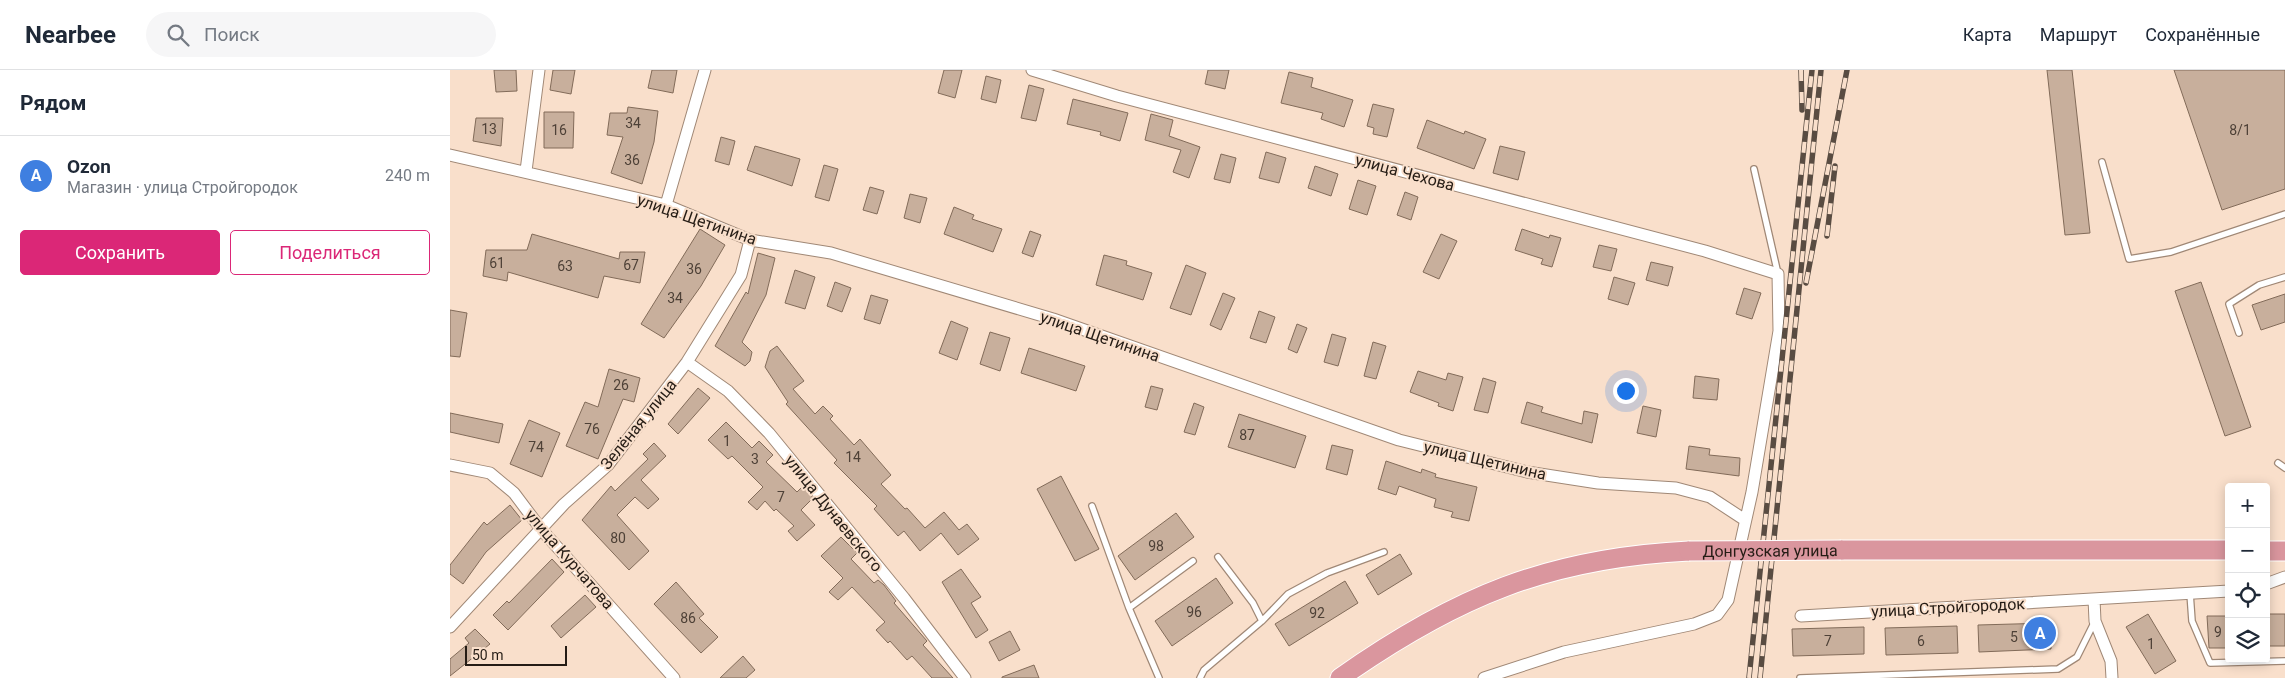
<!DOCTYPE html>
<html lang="ru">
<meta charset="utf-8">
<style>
:root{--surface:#fff;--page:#f6f6f7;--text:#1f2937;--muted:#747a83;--line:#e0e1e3;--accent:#db2777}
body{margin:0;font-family:Roboto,sans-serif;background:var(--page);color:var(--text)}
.controls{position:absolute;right:15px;bottom:15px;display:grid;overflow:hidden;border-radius:5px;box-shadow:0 2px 12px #0003}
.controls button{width:45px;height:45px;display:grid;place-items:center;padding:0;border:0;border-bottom:1px solid var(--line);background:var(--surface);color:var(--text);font:25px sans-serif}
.scale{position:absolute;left:15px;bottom:12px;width:102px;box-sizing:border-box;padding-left:5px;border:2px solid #251c15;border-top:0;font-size:14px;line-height:18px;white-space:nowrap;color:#251c15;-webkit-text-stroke:4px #f9dfcb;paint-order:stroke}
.you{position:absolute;left:1175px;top:320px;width:18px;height:18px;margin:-12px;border:4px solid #fff;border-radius:50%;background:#1a73e8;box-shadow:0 0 0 8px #1a73e833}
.badge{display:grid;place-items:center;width:32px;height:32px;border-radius:50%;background:var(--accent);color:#fff;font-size:16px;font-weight:700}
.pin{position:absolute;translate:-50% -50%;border:2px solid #fff;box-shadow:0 1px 5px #0006}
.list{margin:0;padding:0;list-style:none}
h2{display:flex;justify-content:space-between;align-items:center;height:65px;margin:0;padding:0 20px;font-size:21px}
h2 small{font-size:16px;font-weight:400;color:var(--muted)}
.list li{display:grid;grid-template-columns:32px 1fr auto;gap:15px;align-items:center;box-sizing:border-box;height:80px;padding:0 20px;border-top:1px solid var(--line)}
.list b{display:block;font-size:19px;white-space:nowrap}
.list p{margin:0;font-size:16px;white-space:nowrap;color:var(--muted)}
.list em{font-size:16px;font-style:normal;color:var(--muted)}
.actions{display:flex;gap:10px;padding:15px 20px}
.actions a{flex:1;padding:11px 0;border:1px solid var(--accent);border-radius:5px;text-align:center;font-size:18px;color:var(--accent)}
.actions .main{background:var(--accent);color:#fff}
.icon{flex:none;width:28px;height:28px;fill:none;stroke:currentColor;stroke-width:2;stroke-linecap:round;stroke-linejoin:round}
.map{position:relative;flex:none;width:1835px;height:608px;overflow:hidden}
header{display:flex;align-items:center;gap:30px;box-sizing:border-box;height:70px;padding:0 25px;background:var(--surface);border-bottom:1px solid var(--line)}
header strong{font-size:24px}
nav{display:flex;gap:28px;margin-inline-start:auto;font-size:18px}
.search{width:350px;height:45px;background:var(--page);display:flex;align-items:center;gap:12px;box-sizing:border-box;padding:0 18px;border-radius:28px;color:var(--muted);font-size:19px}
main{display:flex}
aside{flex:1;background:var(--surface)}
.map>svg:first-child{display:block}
</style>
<header>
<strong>Nearbee</strong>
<div class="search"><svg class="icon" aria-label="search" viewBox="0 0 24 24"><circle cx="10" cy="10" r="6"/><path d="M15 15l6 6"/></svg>Поиск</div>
<nav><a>Карта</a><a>Маршрут</a><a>Сохранённые</a></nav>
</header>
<main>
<aside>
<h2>Рядом<small></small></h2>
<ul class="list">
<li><span class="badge" style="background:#3f7fe0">A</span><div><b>Ozon</b><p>Магазин · улица Стройгородок</p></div><em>240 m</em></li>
</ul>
<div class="actions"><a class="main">Сохранить</a><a>Поделиться</a></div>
</aside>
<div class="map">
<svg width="1835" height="608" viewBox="0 0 1835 608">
<rect width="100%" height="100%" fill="#f9dfcb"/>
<path fill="#c8af9c" stroke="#826b59" d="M44,0H66L67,21L46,22Z
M103,0H125L121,24L100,20Z
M202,0H227L223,23L198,18Z
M494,0H512L505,28L488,23Z
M758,0H779L775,19L755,14Z
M1597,0H1622L1640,163L1615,165Z
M1724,0H1835V119L1772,140Z
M839,2L863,8L861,17L903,30L894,57L871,49L873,43L831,33Z
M536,6L551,10L546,33L531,29Z
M579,15L594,19L586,51L571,48Z
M623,29L678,43L670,71L650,65L651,62L617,54Z
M923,34L944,39L937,67L923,64L924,58L917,56Z
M178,37L208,41L204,72L192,114L161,103L173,67L157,65L160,43H177Z
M94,42H124L123,78H94Z
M701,44L723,50L719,66L750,77L739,108L723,102L731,80L695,70Z
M26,48H53L51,76L23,71Z
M977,50L1014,64L1015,61L1036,69L1024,99L967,78Z
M271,67L285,71L279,95L265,91Z
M305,76L350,89L342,116L297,100Z
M1050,76L1075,82L1068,110L1043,103Z
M816,82L836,88L829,113L809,108Z
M771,84L786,88L780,113L764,109Z
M374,95L388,99L379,131L365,127Z
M865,96L888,104L881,126L858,118Z
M908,110L926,116L917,145L899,139Z
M420,117L434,121L427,144L413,140Z
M955,122L968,127L961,150L947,145Z
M460,124L477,128L470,153L454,148Z
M504,137L524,145L522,149L552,159L543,182L494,164Z
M250,159L275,175L251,216L214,268L191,254Z
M1072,159L1099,168L1100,165L1111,168L1102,197L1091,194L1093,189L1065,180Z
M580,161L591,165L583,187L572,183Z
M82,164L169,189L170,182H195L190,213L154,206L148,228L58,202L57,211L33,206L36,180H77Z
M991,164L1007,171L989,209L973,202Z
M1149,175L1167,179L1161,201L1143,197Z
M308,183L325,188L316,225L292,272L302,282L300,291L295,296L265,276L296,222L298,224Z
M654,185L677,191L676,195L702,203L693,230L646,215Z
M1201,192L1223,197L1218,216L1196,210Z
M736,195L756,203L741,245L720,238Z
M345,200L365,207L355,239L335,233Z
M1164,207L1185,213L1178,235L1158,229Z
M385,212L401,218L392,242L377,236Z
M1751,212L1801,357L1775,366L1725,221Z
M1294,218L1311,223L1302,249L1286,244Z
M773,223L785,228L771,260L760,255Z
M1835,224V252L1811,260L1802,235Z
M421,225L438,230L430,254L414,249Z
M0,240L17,243L10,287L0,286Z
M809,241L825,247L816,273L800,268Z
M501,251L518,258L507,290L489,283Z
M847,254L857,258L847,283L838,279Z
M540,262L560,268L550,301L530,294Z
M882,264L896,268L888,296L874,292Z
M923,272L936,276L926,309L914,306Z
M327,276L354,311L343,319L365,344L373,336L383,346L380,349L404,375L410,369L441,405L431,414L455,439L457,438L475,458L494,442L509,460L517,454L529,469L508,485L491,463L470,481L454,461L448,466L424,439L427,436L384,393L387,390L336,334L338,332L315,297L320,281Z
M579,278L635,296L626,321L571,303Z
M159,299L190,308L184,332L173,329L148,389L116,376L135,332L148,337Z
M968,301L996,310L998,303L1013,307L1003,341L988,336L989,333L960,322Z
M1245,306L1269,309L1267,330L1243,328Z
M1033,308L1046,312L1038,343L1024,340Z
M701,316L713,319L707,340L695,337Z
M248,318L260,328L228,364L218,354Z
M1077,332L1093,337L1091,342L1132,354L1134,341L1148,344L1142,373L1071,353Z
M744,333L754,337L745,365L734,362Z
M1193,336L1211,340L1206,367L1187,363Z
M0,343L53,354L49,373L0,362Z
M789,344L856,366L845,398L778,377Z
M79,350L110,363L92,407L60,394Z
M276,352L302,378L309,371L323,385L316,392L347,422L353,416L363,428L351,440L365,455L347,471L338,461L344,456L326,439L324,441L315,431L307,440L298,432L313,417L282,386L278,389L258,370Z
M204,373L216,386L191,410L209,429L198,439L185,427L167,445L199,481L179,500L132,450L161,416L165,421L198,389L193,384Z
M882,375L903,380L897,405L876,399Z
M1239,376L1260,379L1259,385L1290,388L1289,406L1236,399Z
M936,391L971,403L972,399L986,404L985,407L1027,417L1019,451L1001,447L1003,442L984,437L986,429L949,416L946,425L928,419Z
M611,406L649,479L625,491L587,419Z
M60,435L72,450L36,482L13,514L0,504V495L34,452L37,455Z
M726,443L744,467L685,510L668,486Z
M391,467L407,483L401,489L424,513L428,510L434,515L446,531L444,533L477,571L473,575L503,608H482L462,586L457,590L440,571L438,573L426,560L435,552L402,517L388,530L379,522L393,508L371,486Z
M950,484L962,504L928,525L916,505Z
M102,489L114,502L58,560L43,545L57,531L59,533Z
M511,499L531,527L521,533L538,560L526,568L492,512Z
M766,508L783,533L722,576L705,551Z
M895,511L908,533L839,576L825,554Z
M226,512L254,544L249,548L268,567L251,583L204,534Z
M135,525L146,537L111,568L101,556Z
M1698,544L1726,591L1705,604L1676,557Z
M1816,544H1835V576H1816Z
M1757,546H1779V578H1759Z
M1600,553L1601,579L1529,582L1528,555Z
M1507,556L1508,583L1436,585L1435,558Z
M1414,557V584L1343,586L1342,559Z
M25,559L40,574L0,606V589L19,573L15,568Z
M560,561L570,580L549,591L539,572Z
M293,586L305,600L296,608H270Z
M584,595L589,608H552V607Z"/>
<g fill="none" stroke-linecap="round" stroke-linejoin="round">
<g stroke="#a08876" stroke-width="8">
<path id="service" d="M1652,92L1679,189L1721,182L1835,144
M1304,99L1328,204
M1789,263L1779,234L1809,215L1835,207
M1828,393L1835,398
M642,436L679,538L709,608
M1740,523L1742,551L1760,593L1835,591
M679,538L743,491
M812,551L838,524L877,503L934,482
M750,608L754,600L812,551L803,533L768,487
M1350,608L1608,599L1627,587L1644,553"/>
</g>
<g stroke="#a08876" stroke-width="13">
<path id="minor" d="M582,0L667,26L1255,181L1328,204L1329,261L1302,422L1278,530L1267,545L1244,554L1114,582L1034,608
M0,85L216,135L300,170L381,183L603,249L949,370L1077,402L1148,413L1226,418L1260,427L1295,450
M76,101L89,0
M216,135L255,0
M237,292L278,321L319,363L454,528L515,608
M0,395L40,403L64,423L91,459L224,608
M1816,514L1835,507
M1644,529L1645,551L1661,591L1662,608
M1351,546L1779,521
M0,557L114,434L158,395L237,292L291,205L300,170"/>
</g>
<g stroke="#fff" stroke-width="21">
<path id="trunk" d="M1391,480H1779
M1816,481H1835
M890,608C1005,527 1098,488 1239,481"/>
</g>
<use href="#service" stroke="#fff" stroke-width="5.5"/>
<use href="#minor" stroke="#fff" stroke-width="11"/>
<use href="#trunk" stroke="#da969e" stroke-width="19"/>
<g stroke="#594c42" stroke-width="5.5">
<path id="rail" d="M1351,0L1352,40
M1377,166L1385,96
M1356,213L1397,0
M1299,608L1362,0
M1310,608L1371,0"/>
</g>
<use href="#rail" stroke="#f9dfcb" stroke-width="4" stroke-dasharray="11" stroke-linecap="butt"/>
<g stroke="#fff" stroke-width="21" stroke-linecap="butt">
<g id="trunk-bridge">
<path id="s1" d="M1239,481L1391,480"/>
</g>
</g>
<use href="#trunk-bridge" stroke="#da969e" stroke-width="19"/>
</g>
<g text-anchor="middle" stroke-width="4" stroke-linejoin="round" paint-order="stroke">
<g font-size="14" fill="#4e4137">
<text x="183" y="58">34</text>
<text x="39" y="64">13</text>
<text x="109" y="65">16</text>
<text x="1790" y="65">8/1</text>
<text x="182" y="95">36</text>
<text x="47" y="198">61</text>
<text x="181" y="200">67</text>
<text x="115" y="201">63</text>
<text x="244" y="204">36</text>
<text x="225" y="233">34</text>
<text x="171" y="320">26</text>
<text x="142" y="364">76</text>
<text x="797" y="370">87</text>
<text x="277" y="376">1</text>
<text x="86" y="382">74</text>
<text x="403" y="392">14</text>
<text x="305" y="394">3</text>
<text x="331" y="432">7</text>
<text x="168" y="473">80</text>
<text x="706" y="481">98</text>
<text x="744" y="547">96</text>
<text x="867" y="548">92</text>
<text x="238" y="553">86</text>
<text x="1768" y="567">9</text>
<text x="1564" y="572">5</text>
<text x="1378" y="576">7</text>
<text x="1471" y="576">6</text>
<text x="1701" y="579">1</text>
</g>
<g font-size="16" fill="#251c15" stroke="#f9dfcb">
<text transform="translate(955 102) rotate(15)" y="6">улица Чехова</text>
<text transform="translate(247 149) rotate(19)" y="6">улица Щетинина</text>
<text transform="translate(650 266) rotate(19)" y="6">улица Щетинина</text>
<text transform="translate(188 354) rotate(-51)" y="6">Зелёная улица</text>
<text transform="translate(1035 390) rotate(13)" y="6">улица Щетинина</text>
<text transform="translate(384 443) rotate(51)" y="6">улица Дунаевского</text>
<text dy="6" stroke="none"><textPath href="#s1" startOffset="81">Донгузская улица</textPath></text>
<text transform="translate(120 489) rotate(49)" y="6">улица Курчатова</text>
<text transform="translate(1498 537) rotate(-3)" y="6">улица Стройгородок</text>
</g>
</g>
</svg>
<div class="controls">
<button>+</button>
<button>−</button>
<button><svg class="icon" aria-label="locate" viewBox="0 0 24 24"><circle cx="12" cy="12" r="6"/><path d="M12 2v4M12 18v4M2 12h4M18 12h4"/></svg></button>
<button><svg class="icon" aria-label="layers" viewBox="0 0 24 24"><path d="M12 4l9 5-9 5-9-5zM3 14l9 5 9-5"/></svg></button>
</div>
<div class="scale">50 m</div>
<div class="you"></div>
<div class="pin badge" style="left:1590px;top:563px;background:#3f7fe0">A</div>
</div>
</main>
